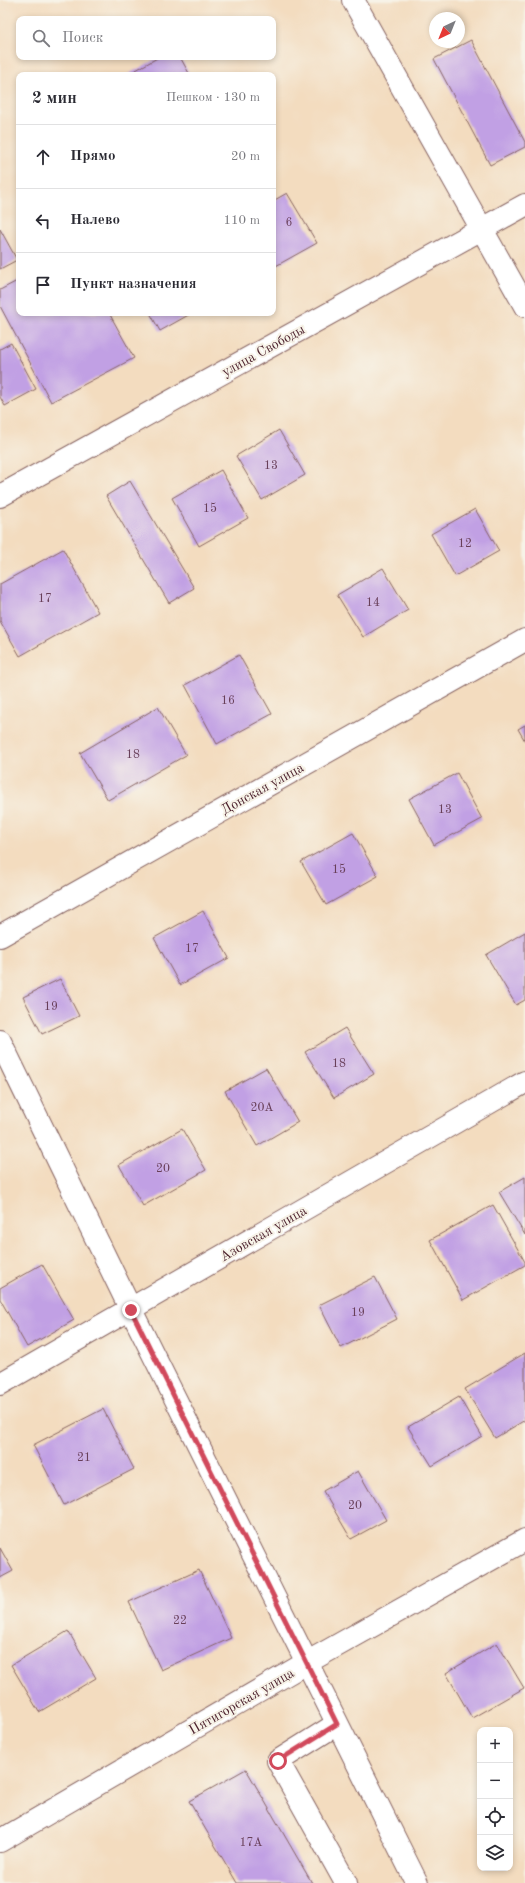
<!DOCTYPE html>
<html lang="ru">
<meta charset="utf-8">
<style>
:root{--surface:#fff;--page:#f7f7f7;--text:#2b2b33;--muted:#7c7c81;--line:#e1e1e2}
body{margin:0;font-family:"Old Standard TT",serif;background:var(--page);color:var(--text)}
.controls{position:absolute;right:12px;bottom:12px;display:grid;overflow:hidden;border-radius:8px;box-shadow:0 2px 6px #0003}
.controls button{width:36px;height:36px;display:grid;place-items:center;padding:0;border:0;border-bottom:1px solid var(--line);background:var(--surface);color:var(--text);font:20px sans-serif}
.compass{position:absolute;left:429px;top:12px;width:36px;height:36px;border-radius:50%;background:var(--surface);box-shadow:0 2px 6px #0003;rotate:223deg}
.stop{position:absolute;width:12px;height:12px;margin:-9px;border:3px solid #d1495b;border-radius:50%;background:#fff}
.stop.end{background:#d1495b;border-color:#fff;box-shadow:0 1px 4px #0008}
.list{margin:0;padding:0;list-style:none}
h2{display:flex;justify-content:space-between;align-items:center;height:52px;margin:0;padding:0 16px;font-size:17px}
h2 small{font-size:13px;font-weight:400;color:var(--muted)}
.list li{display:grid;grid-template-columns:26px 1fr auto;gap:12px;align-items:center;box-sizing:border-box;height:64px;padding:0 16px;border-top:1px solid var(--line)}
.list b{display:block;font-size:15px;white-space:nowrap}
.list em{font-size:13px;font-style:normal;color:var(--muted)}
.icon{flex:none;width:22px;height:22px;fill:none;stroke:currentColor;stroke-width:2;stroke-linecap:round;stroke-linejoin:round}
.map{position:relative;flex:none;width:525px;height:1883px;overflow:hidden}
.search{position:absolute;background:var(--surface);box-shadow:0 2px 6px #0003;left:16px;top:16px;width:260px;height:44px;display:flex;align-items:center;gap:10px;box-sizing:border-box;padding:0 14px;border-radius:8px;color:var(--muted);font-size:15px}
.panel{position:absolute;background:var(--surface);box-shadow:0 2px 6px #0003;left:16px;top:72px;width:260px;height:244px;border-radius:8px}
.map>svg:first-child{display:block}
</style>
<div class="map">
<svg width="525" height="1883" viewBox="0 0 525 1883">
<rect width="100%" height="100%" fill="#f7f3e8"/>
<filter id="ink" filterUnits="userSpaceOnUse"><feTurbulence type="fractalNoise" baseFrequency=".025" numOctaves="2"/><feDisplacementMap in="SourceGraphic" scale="8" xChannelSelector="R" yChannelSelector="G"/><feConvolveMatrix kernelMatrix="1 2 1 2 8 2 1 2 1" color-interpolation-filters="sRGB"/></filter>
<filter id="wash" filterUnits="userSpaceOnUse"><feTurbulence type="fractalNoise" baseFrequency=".012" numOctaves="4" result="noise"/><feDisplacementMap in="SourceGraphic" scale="16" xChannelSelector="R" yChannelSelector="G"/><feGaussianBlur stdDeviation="0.9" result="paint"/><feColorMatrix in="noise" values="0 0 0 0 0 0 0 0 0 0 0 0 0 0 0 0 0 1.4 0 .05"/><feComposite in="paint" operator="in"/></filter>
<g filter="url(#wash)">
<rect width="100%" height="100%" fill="#f3dcbf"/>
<g id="blocks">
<path fill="#c1a0e4" d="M471,40L525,142V147L490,165L434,59Z
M159,57H180L190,75H127Z
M287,193L317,243L274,267L273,201Z
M0,229L17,260L0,269Z
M19,280V313H109L134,358L51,402L0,306V290Z
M150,313H192L160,331Z
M11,343L36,389L5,406L0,397V349Z
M279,430L305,475L262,500L236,456Z
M221,470L248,518L199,546L172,498Z
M130,481L194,588L169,603L106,496Z
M475,509L499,551L455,576L431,534Z
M63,549L98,612L20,656L0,621V584Z
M383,568L408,610L363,637L337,595Z
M239,655L272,714L217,744L185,685Z
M158,707L186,755L108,800L80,753Z
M525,725V741L518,729Z
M457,773L482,819L434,845L409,799Z
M353,833L378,876L326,905L301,862Z
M203,911L229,958L180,985L154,938Z
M525,932V1000L516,1005L486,955Z
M60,979L79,1016L42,1034L23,997Z
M345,1028L374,1074L334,1098L305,1052Z
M266,1068L298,1122L257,1146L225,1091Z
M182,1129L206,1170L143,1206L119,1165Z
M525,1177V1235L499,1192Z
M493,1205L525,1262V1265L463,1300L430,1240Z
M42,1264L74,1320L27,1347L0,1299V1288Z
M375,1277L397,1319L341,1348L319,1305Z
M525,1353V1420L495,1438L465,1389Z
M459,1397L482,1436L432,1466L408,1427Z
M103,1409L134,1469L64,1505L33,1445Z
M358,1471L386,1520L351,1539L323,1491Z
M0,1548L13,1571L0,1578Z
M199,1570L231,1638L161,1670L129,1602Z
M68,1631L96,1678L39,1712L11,1665Z
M497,1643L524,1688L472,1718L446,1673Z
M246,1769L312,1883H237L189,1801Z"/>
</g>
</g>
<g filter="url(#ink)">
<use href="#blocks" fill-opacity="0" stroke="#85615f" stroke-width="1"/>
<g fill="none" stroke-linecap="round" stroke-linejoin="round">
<g stroke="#85615f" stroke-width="24">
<path id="minor" d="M353,0L525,306
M0,496L525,205
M0,936L525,640
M0,1041L131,1310L417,1883
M0,1384L525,1082
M337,1724L278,1761L346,1883
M0,1841L306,1663L525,1540"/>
</g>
<use href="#minor" stroke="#fff" stroke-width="22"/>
</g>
</g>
<g fill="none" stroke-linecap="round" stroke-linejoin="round" filter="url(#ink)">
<path stroke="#d1495b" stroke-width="5" d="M131,1310L337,1724L278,1761"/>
</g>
<g text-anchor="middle" stroke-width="4" stroke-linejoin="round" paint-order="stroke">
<g font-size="12" fill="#683f59">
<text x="289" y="226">6</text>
<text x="271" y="469">13</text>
<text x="210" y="512">15</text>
<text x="465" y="547">12</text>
<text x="45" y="602">17</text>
<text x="373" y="606">14</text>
<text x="228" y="704">16</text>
<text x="133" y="758">18</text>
<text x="445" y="813">13</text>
<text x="339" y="873">15</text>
<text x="192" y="952">17</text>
<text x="51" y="1010">19</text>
<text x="339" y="1067">18</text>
<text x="262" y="1111">20А</text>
<text x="163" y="1172">20</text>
<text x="358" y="1316">19</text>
<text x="84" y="1461">21</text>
<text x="355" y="1509">20</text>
<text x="180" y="1624">22</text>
<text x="251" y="1846">17А</text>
</g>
<g font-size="14" fill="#4a1f2b" stroke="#f7f3e8">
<text transform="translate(263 350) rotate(-29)" y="5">улица Свободы</text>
<text transform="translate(262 788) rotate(-29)" y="5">Донская улица</text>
<text transform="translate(263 1233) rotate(-30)" y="5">Азовская улица</text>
<text transform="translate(241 1701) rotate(-30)" y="5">Пятигорская улица</text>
</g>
</g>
</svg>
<div class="controls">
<button>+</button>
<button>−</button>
<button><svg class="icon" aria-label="locate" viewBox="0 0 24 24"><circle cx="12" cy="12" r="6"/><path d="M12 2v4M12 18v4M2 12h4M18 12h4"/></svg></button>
<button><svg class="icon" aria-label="layers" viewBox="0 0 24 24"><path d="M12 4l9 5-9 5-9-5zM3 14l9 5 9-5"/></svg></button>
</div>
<svg class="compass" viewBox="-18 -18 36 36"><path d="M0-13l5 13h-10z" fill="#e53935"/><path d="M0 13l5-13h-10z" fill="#7c7c81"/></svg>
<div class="stop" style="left:278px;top:1761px"></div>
<div class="stop end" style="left:131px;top:1310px"></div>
<div class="search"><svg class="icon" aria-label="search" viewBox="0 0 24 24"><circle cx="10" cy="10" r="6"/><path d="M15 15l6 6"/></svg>Поиск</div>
<section class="panel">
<h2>2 мин<small>Пешком · 130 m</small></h2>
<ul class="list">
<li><svg class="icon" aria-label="ahead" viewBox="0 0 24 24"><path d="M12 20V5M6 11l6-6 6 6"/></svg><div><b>Прямо</b></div><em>20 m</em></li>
<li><svg class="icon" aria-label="left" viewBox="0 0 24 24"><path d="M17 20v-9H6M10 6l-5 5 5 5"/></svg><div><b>Налево</b></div><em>110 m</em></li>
<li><svg class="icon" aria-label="arrive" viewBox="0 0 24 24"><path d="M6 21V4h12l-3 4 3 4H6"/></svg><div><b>Пункт назначения</b></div></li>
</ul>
</section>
</div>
